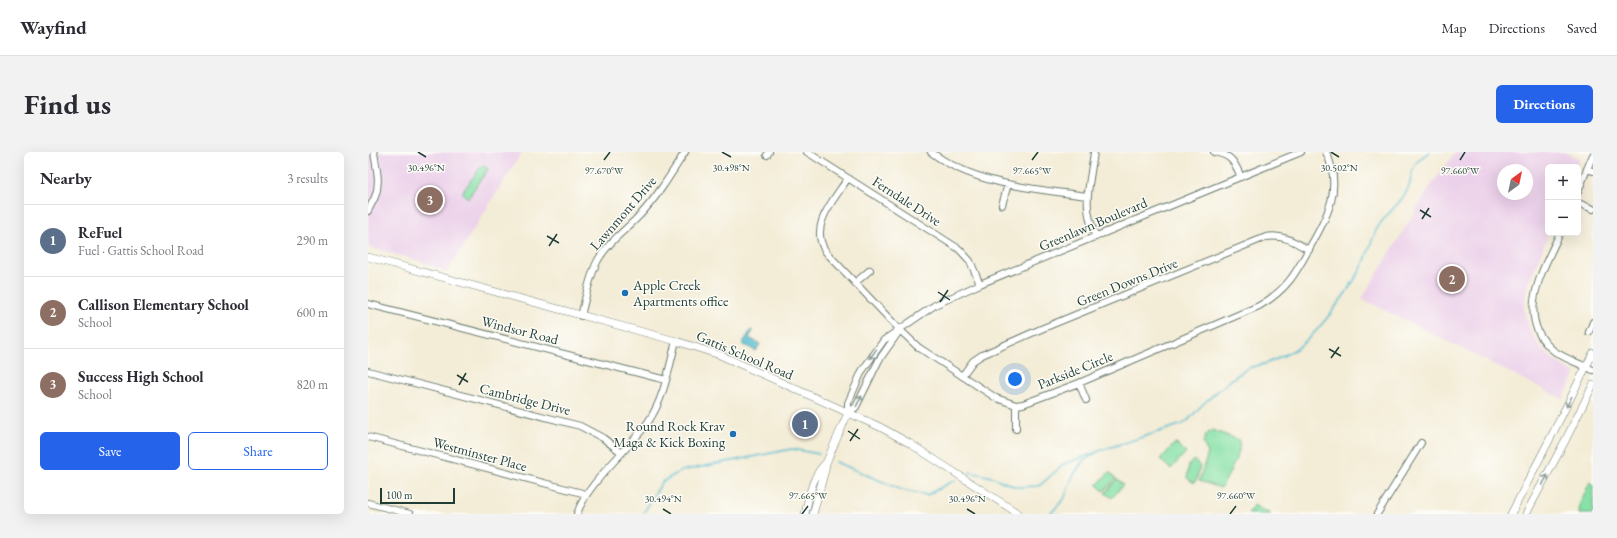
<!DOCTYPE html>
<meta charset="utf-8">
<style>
:root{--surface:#fff;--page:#f2f2f3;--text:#2b2b33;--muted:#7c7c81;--line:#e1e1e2;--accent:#2563eb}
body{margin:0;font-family:"EB Garamond",serif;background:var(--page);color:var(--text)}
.controls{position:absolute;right:12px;top:12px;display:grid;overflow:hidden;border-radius:6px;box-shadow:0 4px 16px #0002}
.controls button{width:36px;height:36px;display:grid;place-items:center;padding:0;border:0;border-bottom:1px solid var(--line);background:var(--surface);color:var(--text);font:20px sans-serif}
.compass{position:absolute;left:1129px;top:12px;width:36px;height:36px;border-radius:50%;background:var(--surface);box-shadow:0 4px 16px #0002;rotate:33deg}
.scale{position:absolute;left:12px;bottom:10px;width:75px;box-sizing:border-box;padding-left:4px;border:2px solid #1f3d34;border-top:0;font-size:11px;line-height:14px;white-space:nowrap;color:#1f3d34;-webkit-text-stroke:3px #fdfcf7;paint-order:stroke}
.you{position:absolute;left:647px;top:227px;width:14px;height:14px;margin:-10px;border:3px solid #fff;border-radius:50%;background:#1a73e8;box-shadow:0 0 0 6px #1a73e833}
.badge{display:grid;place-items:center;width:26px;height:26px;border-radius:50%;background:var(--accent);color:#fff;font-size:13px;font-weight:700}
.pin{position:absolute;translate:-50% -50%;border:2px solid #fff;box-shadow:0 1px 4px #0006}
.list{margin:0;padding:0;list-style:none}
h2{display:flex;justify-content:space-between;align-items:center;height:52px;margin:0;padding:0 16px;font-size:17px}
h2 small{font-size:13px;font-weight:400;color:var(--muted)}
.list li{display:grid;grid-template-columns:26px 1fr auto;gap:12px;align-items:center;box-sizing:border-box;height:72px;padding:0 16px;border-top:1px solid var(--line)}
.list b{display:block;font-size:15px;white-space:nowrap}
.list p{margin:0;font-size:13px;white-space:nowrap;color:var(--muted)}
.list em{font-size:13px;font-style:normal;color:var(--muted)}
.actions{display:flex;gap:8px;padding:12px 16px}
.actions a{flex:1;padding:9px 0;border:1px solid var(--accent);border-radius:6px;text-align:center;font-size:14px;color:var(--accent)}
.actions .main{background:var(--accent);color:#fff}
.map{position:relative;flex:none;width:1225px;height:362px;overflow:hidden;border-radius:6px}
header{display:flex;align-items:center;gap:24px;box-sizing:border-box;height:56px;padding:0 20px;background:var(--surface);border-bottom:1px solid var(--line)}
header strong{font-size:19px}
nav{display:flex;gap:22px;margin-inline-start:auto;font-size:14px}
.intro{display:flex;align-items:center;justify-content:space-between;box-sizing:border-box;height:96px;padding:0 24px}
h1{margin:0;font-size:28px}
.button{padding:10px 18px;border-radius:6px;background:var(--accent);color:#fff;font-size:14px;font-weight:700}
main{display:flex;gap:24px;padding:0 24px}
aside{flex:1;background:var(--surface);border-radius:6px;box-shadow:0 4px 16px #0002}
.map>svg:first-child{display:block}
</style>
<header>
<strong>Wayfind</strong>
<nav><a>Map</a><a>Directions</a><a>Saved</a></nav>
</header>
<div class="intro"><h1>Find us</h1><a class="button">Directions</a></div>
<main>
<aside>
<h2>Nearby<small>3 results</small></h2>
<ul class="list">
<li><span class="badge" style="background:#5c6f8a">1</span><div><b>ReFuel</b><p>Fuel · Gattis School Road</p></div><em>290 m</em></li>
<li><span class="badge" style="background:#8d6e63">2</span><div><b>Callison Elementary School</b><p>School</p></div><em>600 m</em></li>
<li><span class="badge" style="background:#8d6e63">3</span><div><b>Success High School</b><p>School</p></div><em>820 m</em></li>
</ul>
<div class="actions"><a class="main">Save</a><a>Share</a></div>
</aside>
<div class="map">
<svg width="1225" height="362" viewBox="0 0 1225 362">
<rect width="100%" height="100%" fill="#fdfcf7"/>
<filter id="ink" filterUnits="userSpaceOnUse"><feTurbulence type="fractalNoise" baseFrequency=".025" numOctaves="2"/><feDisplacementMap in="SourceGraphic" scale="8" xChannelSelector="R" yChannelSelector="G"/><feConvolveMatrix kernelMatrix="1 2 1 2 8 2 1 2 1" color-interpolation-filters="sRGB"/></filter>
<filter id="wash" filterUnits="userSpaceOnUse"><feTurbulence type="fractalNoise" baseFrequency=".012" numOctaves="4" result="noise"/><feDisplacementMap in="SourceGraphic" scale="16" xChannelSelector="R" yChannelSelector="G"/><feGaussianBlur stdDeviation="0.9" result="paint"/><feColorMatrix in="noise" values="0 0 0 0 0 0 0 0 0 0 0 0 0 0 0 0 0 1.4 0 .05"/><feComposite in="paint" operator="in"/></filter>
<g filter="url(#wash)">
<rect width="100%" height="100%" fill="#f3ecd6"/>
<path fill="#ecd1ea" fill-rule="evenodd" d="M0,0H154L79,120L52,109L0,95Z
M1088,0H1197L1212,7L1208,15H1180L1181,81L1159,135L1156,158L1163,181L1172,195L1182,205L1207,222L1195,247L994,147L1062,35ZM1135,18H1159V42H1135Z"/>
<path fill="#88e1a7" stroke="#548f6e" d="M114,13L120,17L100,46L94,41Z
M844,278L871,288C871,292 872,295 871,298C870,304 857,331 853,336L831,329L840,301L835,291L838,283Z
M807,291L818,300L803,317L792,308Z
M826,308L832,314L829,327L826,331L819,326L821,312Z
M741,320L748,326L736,339L729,333Z
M749,327L755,333L744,346L737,341Z
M1222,330L1225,332V362H1211L1212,351Z
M885,353L903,362H880Z"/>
<path fill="#54bcd1" stroke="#3a7c82" d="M383,178L385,179L381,186L392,192L388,199L374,192Z"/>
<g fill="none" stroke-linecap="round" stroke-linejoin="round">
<path stroke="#54bcd1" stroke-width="1.5" d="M468,310L534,338L559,343L587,328
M602,320L624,325L648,335L671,334L696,312L729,300
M275,362L294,330L313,319L424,297L451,302
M682,362L696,347L705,324L715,309L731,299L815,272C824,266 827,260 834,253C844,244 867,223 879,217C884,214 891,214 896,212C906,209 917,203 926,198C948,185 978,142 992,119C1000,105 1002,89 1010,75C1018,61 1033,52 1040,37C1043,31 1042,25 1044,20C1047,10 1053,5 1062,0"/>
</g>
</g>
<g filter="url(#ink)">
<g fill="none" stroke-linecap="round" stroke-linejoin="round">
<g stroke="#697a6d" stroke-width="8">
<path id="minor" d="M439,0L591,97L602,109L612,132
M563,0C606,33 668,37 719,44
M726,0C722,33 713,53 728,85
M846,0C863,3 866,9 873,25
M399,3L401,0
M1219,17L1225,3
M480,26C466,48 440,74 458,100L532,178L550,195L628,246L648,253L655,252L711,231L891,154C919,138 928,121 942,95C960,63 975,36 958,0
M1210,40L1219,17L1225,19
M1210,51L1225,57
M634,53L640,32
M0,59C2,54 5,50 7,45C13,29 8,16 6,0
M1192,81C1175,118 1145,166 1186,199C1197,207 1213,212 1225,218
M487,131L502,118
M0,152L298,228
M213,164C218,145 221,125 230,108C241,89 258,78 272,63C290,44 303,22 317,0
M1221,180L1225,170
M0,219L212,274L235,286L254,301
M594,224L605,209L614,203L673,177L898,85C915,82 927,90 941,98
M711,231L718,248
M480,261V251L494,219L516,188L567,153L612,132L933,0
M480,261L488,255L511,208L532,178
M648,277V253
M0,285L218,342
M0,351L42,362
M209,362C220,329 260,299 280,270C296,247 301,216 308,189
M1009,362L1053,291"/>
</g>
<g stroke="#697a6d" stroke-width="8">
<path id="major" d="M0,105L308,189L352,203L512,275L541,291L651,362
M437,362C441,345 444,323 458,311
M445,362L457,318L458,311L480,261
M1143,362L1187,277L1225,201
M1158,362L1197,289L1225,233"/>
</g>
<use href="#minor" stroke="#fff" stroke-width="6"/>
<use href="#major" stroke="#fff" stroke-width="7"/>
</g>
<defs><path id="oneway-shaft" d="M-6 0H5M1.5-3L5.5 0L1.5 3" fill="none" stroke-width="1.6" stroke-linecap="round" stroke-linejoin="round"/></defs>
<g stroke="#8f9e9a">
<use href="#oneway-shaft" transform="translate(505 202) rotate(126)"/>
<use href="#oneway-shaft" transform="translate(491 249) rotate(-63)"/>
<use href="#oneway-shaft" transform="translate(1201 250) rotate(117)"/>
<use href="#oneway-shaft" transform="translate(1177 328) rotate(-62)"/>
</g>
</g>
<path fill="none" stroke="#1f3d34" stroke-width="1.5" d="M50,0L58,5M354,0L363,5M963,0L971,5M236,8L242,0M664,8L670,0M1092,8L1097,0M1052,58L1063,65M1054,67L1061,56M179,84L191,91M181,94L189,82M570,140L582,148M572,150L580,138M961,197L973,204M963,206L971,195M89,223L100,230M91,233L98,221M480,279L492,287M482,289L490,277M295,357L303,362M599,357L607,362M434,362L440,354M862,362L868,354"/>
<g fill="#1f6fb2" stroke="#fdfcf7" stroke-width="1.5">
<circle cx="257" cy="141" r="4"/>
<circle cx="365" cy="282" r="4"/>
</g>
<g text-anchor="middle" stroke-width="3" stroke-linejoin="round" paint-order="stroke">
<g font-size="14" fill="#1f3d34" stroke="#fdfcf7">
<text transform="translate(539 49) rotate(33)" y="5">Ferndale Drive</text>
<text transform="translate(255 61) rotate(-49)" y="5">Lawnmont Drive</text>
<text transform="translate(725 72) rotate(-23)" y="5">Greenlawn Boulevard</text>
<text transform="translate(759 130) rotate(-22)" y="5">Green Downs Drive</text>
<text transform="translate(152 178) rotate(14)" y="5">Windsor Road</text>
<text transform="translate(377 203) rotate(23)" y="5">Gattis School Road</text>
<text transform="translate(707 218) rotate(-22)" y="5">Parkside Circle</text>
<text transform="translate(157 247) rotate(14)" y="5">Cambridge Drive</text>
<text transform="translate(112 302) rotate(15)" y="5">Westminster Place</text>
</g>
<g font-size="14" fill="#1f3d34" stroke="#fdfcf7" text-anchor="start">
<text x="265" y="138">Apple Creek<tspan x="265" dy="16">Apartments office</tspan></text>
<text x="357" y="279" text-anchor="end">Round Rock Krav<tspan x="357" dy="16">Maga &amp; Kick Boxing</tspan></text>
</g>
</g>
<g font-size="10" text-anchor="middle" fill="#1f3d34" stroke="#fdfcf7" stroke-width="3" stroke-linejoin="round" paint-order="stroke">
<text x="58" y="19">30.496°N</text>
<text x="971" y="19">30.502°N</text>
<text x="363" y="19">30.498°N</text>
<text x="664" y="22">97.665°W</text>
<text x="1092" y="22">97.660°W</text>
<text x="236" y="22">97.670°W</text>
<text x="440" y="347">97.665°W</text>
<text x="868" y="347">97.660°W</text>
<text x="295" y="350">30.494°N</text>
<text x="599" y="350">30.496°N</text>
</g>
</svg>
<div class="controls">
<button>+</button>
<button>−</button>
</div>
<svg class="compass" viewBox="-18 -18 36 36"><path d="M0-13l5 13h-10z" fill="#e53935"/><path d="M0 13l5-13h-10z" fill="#7c7c81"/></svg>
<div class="scale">100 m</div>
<div class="you"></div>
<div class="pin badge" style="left:437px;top:272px;background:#5c6f8a">1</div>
<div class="pin badge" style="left:1084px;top:127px;background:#8d6e63">2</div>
<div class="pin badge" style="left:62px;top:48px;background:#8d6e63">3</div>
</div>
</main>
